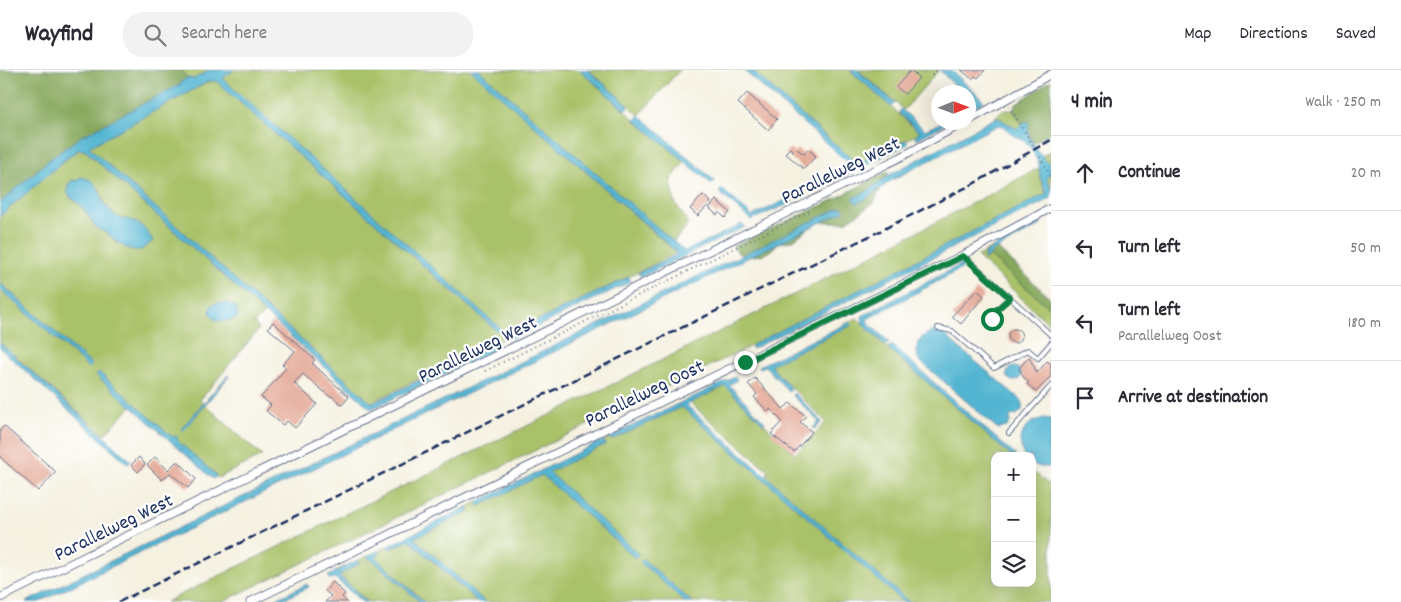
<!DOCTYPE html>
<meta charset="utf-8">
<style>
:root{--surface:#fff;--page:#f2f2f3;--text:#2b2b33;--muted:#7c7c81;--line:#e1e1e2}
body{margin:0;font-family:Dekko,sans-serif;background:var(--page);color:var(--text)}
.controls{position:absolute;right:15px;bottom:15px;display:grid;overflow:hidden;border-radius:10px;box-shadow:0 5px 20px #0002}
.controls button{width:45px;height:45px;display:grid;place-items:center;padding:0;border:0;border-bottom:1px solid var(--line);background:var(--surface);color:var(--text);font:25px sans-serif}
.compass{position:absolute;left:931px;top:15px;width:45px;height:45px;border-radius:50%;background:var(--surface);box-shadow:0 5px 20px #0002;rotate:89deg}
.stop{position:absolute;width:15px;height:15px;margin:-11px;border:4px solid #0b8043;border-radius:50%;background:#fff}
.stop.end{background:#0b8043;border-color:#fff;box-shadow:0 1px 5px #0008}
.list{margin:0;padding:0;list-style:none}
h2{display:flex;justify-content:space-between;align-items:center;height:65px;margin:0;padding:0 20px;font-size:21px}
h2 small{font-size:16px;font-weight:400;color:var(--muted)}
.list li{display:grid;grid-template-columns:32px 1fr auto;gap:15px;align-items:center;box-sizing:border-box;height:75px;padding:0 20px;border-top:1px solid var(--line)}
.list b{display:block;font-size:19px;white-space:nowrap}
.list p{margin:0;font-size:16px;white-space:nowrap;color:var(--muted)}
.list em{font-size:16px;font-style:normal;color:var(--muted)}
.icon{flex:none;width:28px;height:28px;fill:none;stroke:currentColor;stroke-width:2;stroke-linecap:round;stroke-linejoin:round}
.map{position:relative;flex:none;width:1051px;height:532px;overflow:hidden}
header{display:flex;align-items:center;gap:30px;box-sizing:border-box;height:70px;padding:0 25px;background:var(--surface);border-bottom:1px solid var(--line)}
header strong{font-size:24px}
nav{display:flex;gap:28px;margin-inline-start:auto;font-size:18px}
.search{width:350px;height:45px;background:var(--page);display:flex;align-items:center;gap:12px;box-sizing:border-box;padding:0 18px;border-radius:20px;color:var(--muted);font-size:19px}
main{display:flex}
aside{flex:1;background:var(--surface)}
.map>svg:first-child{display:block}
</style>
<header>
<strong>Wayfind</strong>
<div class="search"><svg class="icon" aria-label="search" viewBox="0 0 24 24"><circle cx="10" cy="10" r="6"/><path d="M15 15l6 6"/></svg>Search here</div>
<nav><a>Map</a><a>Directions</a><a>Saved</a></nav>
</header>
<main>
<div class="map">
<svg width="1051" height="532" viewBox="0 0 1051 532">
<rect width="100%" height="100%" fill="#fff"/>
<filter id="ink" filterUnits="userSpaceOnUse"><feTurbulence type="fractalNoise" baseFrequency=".02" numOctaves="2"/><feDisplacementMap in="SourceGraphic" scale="10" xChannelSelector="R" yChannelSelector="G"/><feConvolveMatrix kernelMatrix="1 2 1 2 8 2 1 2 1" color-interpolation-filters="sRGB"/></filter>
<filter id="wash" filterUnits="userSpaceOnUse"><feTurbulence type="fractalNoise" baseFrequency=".0096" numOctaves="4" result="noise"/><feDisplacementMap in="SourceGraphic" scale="20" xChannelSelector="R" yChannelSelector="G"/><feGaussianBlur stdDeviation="1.12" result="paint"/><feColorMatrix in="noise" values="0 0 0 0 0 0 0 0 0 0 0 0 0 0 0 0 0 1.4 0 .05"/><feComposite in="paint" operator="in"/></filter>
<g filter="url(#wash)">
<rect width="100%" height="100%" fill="#f5f1e1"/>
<path fill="#a9c167" stroke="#627862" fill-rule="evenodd" d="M181,0H211L194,9L187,8Z
M234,0H472L675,181L673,185L372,332H370L88,77L209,11H216L498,262L500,259L224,10L223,7Z
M479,0H580L635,50L685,91L671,110L675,133L689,154L673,172Z
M589,0H680L639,45Z
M751,0H850L920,63L857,94Z
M858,0H939L904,40Z
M1003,40H1013L1034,73L1032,76L1001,49L995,47Z
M80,79L86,81L265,243L254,253L259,259L200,330L262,386L218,408L134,333L104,365L0,273V219L89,298L92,295L0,213V146L54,99ZM73,110L100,120L105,135L117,147L118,174L112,167L99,159L87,142L78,132L70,127C67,121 66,114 73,110Z
M1051,81V122L1043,107L1042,86Z
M1039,98L1040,108L1046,124L751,276L222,532H166C457,388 752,251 1039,98Z
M985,182L1051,239V256L977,186Z
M857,248L896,286L1015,386H995V513H1032V401L1051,416V532H485L414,468L469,441L467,437L682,332L766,406L769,401L690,333L725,316L795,384L826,352L768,294Z
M409,470L478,532H425L375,487L380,484L378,481L388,476L390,479Z
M367,486L369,489H372L420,532H368L335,501Z"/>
<path fill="#86a75c" stroke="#506b5d" d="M0,0H181L187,8L181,12L182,14L82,66L49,90L0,133Z
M1051,10V62L1034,73L1013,40L1016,34Z
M888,101V106L865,123L853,128L864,130L880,119L874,133L846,152H821L843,141L841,137L743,185L738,183L733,176L833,130Z
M811,157L792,171L778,173C770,183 763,186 751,186Z
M995,176L1051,229V239L985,182Z"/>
<path fill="#53b5d2" stroke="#377298" d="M210,0H234L224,7V10L501,259L498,262L216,11H209L89,77L370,332H375L495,274L496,280L371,339L86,81L79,79L69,86L0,146V133L49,90L82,66L181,14V12L187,8L194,9Z
M471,0H479L683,180L686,181L742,154L745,157L643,206L639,205L638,203L675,186L676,181Z
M580,0H588L629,36L625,40Z
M743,0H751L857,94L906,70L908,74L817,120L814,117L851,98V95Z
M850,0H857L895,33L891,37Z
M939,0H951L980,27L984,31L977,36L969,28L968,22H962Z
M901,39L925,60L940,53H947L917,69L915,66L920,62L899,43Z
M639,45L715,111L712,114L635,50Z
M997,47L1017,59L1025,52H1029C1028,56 1028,61 1029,65C1032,74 1043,90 1051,95V104L1048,105L1047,109L1051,118V128L752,279V275L1047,123L1040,108L1039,94L1030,76L1026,72L1012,64L1003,56L998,55L892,110L864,130L856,133L853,128L865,123L891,104Z
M81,107C99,111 97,118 103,131C105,136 112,143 116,146C120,149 126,149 131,150C141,153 148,162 153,171L141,180C124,181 120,173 108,164C104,161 98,160 95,156C90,149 87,142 82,137C78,132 70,129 68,123C66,118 68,113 73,110L76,111Z
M722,119L752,146L790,128L793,132L751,150L719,122Z
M841,137L843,138L844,141L39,532H26Z
M1040,151L1041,155L995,180L986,189H984V185L999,173Z
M962,194L963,198L867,249L868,253L889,272L885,275L863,254L862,246Z
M629,207L630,212L511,269L508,270L501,264L503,261L510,264Z
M0,213L92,295L89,298L0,219Z
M217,233H226L236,237L238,248L225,251L215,250L210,243L211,236Z
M850,252L852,255L770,295L791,319L788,321L765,296L760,298L759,296Z
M931,262L943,263L947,267L1022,331V341L1016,345L1010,346V352L1007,357L998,359L919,290C914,278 918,267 931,262Z
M0,273L131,391L128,394L0,278Z
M892,275L1016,386H1011L888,278Z
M1007 304a7 7 0 1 1 14 0a7 7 0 1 1-14 0Z
M99,302L169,364L173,367L176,366L178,368L177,370L181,374L217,406L213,409L96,305Z
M228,305L229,306L183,361L181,359Z
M735,307L737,310L729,315L765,352L763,353L725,316L686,335L909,532H903L682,337L611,370L609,367Z
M794,323L822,352L814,359L813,358L819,352L792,325Z
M1044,348L1051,349V397H1041L1032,394V386H1024C1015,368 1025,351 1044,348Z
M603,370L606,374L549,402L638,484L635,488L542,405L479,436L477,432Z
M467,437L470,441L414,468L485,532H478L410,470L389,479L388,476Z
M378,481L380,484L375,487L380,492L424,532H420L373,490L369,489L367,486Z
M643,489L692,532H685L640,492Z
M358,490L360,493L338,506L367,532H362L335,508L329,509L328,506Z
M307,514L309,517L278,532H270Z"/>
<g id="blocks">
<path fill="#e2a38f" d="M911,0L919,8L905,24L896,17Z
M961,0H985L978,8L975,6L972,9Z
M747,23L777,49L768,60L738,33Z
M790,78L794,82L797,79L804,84L808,79L816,86L804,99L785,83Z
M703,125L711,132L698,146L690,139Z
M716,130L730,142L725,148L719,142L717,145L709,138Z
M977,220L984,226L961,254L952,246Z
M273,252L315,290L312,293L349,327L342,335L332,326H329L303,304L294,313L317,334L295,358L287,351L283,355L266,341L271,335L261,327L286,298L282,295L295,281L268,258Z
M1008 266a7 7 0 1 1 14 0a7 7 0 1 1-14 0Z
M1029,287L1037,303L1047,291L1051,294V306L1036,322L1027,314L1029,312L1024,308L1019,298Z
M755,308L783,339L790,333L806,346L800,352L812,362L794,382L771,364L782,351L770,339L768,342L754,327L757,324L748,314Z
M4,356L56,402L38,421L0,387V360Z
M139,387L145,394L138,402L131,395Z
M155,387L168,400L176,392H179L196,409L188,418L170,403L162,410L147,395Z
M333,512L345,524L342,527L347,532H325L331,526L325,521Z"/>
</g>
</g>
<g filter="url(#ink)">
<use href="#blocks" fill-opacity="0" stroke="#67738c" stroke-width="1"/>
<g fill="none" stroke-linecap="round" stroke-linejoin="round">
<g stroke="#67738c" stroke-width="6">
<path id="service" d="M963,185L1051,265
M992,254C991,242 1001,236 1009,228
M938,258L952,261L994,298L1028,280L1038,288L1051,273
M1009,363L1051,316"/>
</g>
<g stroke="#67738c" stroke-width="9">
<path id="minor" d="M968,51L1051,4
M0,528L899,88L965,52
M250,532L963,185L1051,138"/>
</g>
<path stroke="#67738c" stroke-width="2" stroke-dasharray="1 4" stroke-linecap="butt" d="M932,5L937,0
M1009,36L1033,75
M1040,87L1051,106
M485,301L810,141"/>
<use href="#service" stroke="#fff" stroke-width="4"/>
<use href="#minor" stroke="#fff" stroke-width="7"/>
<path stroke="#1b2f5e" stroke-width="2.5" stroke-dasharray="8 4" stroke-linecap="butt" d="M119,532L880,161L973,114L1051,70"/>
</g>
</g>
<g fill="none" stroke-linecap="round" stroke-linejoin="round" filter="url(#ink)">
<path stroke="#0b8043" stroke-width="6" d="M745,292L963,186L1010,228L995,241L992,249"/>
</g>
<g text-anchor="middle" stroke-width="4.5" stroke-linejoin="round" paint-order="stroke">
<g font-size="20" fill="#1b2f5e" stroke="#fff">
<text transform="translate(840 99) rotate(-26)" y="7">Parallelweg West</text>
<text transform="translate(477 278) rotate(-26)" y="7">Parallelweg West</text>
<text transform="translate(644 322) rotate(-26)" y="7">Parallelweg Oost</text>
<text transform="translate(113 456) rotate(-26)" y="7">Parallelweg West</text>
</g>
</g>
</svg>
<div class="controls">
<button>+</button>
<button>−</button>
<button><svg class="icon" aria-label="layers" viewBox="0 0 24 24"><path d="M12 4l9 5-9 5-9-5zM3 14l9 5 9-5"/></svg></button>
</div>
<svg class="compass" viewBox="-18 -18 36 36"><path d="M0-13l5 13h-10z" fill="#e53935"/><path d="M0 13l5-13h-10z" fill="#7c7c81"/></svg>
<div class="stop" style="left:992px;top:249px"></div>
<div class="stop end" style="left:745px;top:292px"></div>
</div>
<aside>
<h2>4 min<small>Walk · 250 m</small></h2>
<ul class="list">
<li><svg class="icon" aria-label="ahead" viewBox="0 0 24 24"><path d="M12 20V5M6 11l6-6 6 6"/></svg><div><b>Continue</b></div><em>20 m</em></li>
<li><svg class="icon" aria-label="left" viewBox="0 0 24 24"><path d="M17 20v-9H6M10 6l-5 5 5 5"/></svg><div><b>Turn left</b></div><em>50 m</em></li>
<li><svg class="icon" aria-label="left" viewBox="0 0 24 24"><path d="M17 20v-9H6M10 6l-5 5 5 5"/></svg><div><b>Turn left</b><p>Parallelweg Oost</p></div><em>180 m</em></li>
<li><svg class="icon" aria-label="arrive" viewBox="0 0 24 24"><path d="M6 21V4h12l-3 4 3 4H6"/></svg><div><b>Arrive at destination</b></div></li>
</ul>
</aside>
</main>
